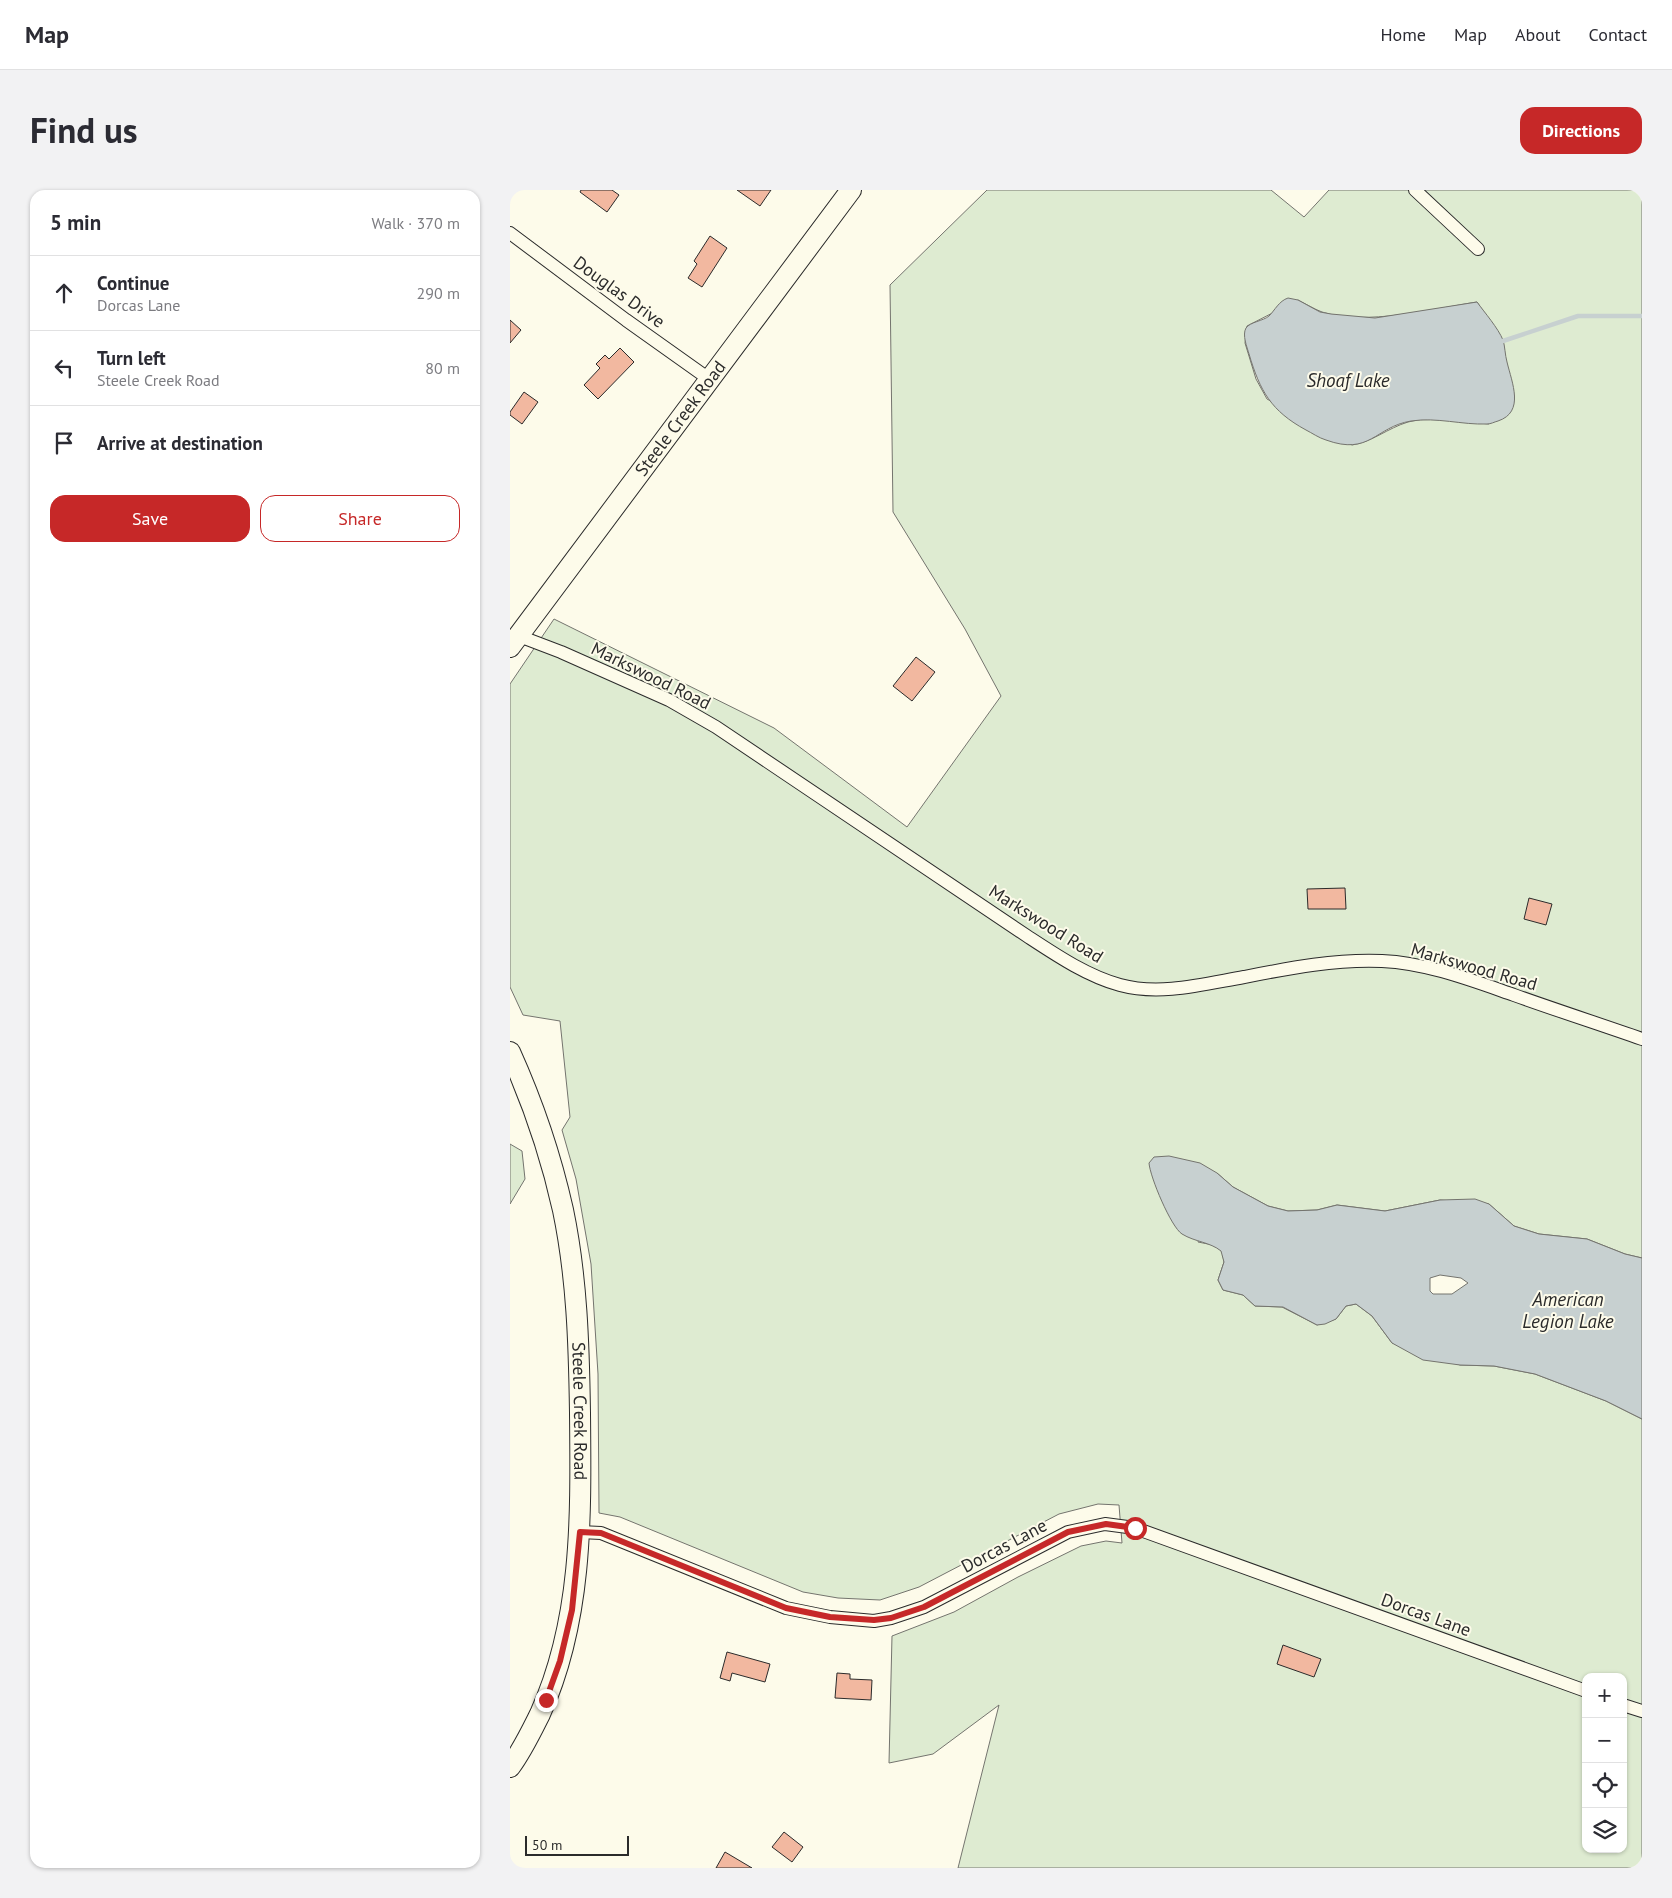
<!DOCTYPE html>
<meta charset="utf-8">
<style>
:root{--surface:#fff;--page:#f2f2f3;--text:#2b2b33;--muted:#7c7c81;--line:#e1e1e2;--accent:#c62828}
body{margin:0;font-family:"PT Sans",sans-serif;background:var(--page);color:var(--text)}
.controls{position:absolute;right:15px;bottom:15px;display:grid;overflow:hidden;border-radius:10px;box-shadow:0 1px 4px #0004}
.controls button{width:45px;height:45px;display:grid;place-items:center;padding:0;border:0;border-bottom:1px solid var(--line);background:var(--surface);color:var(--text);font:25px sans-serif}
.scale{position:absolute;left:15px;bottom:12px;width:104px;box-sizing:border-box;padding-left:5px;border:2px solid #2b2b2b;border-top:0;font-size:14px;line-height:18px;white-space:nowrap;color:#2b2b2b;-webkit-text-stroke:4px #fdfbea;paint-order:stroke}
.stop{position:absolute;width:15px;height:15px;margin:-11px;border:4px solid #c62828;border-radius:50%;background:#fff}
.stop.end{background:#c62828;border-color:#fff;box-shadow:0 1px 5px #0008}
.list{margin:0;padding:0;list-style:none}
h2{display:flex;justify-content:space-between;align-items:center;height:65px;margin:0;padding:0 20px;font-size:21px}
h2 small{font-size:16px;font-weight:400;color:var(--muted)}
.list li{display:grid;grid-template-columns:32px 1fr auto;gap:15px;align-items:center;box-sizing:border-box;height:75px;padding:0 20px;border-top:1px solid var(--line)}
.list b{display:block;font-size:19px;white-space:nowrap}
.list p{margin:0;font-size:16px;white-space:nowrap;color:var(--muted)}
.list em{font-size:16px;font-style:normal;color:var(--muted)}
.actions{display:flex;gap:10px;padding:15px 20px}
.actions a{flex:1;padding:11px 0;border:1px solid var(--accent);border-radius:15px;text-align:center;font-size:18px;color:var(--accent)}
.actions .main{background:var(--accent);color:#fff}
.icon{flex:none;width:28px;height:28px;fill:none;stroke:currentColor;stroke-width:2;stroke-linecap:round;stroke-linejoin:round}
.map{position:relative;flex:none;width:1132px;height:1678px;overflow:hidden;border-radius:15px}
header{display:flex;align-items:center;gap:30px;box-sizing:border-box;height:70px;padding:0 25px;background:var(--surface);border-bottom:1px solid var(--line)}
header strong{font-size:24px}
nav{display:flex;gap:28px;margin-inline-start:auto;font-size:18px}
.intro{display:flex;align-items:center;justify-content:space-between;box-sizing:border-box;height:120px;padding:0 30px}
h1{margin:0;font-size:35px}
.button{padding:12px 22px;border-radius:15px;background:var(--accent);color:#fff;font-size:18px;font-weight:700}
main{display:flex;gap:30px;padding:0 30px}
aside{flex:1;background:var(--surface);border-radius:15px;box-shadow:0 1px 4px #0004}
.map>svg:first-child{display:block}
</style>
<header>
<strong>Map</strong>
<nav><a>Home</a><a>Map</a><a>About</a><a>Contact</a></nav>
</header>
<div class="intro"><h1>Find us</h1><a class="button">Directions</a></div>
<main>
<aside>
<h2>5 min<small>Walk · 370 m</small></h2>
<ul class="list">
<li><svg class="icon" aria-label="ahead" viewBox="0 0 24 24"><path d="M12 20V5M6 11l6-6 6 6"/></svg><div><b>Continue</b><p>Dorcas Lane</p></div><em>290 m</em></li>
<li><svg class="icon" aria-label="left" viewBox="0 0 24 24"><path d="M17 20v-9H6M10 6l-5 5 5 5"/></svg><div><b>Turn left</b><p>Steele Creek Road</p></div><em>80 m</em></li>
<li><svg class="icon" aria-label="arrive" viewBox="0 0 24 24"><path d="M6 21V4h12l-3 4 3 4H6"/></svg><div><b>Arrive at destination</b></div></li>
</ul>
<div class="actions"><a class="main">Save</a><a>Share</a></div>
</aside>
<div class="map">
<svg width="1132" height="1678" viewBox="0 0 1132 1678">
<rect width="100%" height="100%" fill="#fdfbea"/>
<path fill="#deebd1" stroke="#74746e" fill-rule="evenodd" d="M477,0H761L794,27L819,0H1132V1068L1115,1064L1077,1049L1029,1044L1004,1036L979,1014L930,1010L875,1021L827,1015L807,1020L778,1021L758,1016L723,997L707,983L688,1052L703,1055L712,1061L714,1072L708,1090L713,1100L733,1105L745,1116L772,1117L807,1135L826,1129L836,1116L846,1114L862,1126L882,1153L950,1175L984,1176L1025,1184L1096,1211L1132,1229V1678H448L489,1515L423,1564L379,1573L382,1446L444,1422L508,1387L571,1356L596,1351L612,1353L609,1315L588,1314L549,1324L409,1397L370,1410L328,1408L293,1402L110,1327L89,1323L88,1184L81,1074L66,989L52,940L60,927L50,831L13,825L0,797V494L44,429L264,538L397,637L491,506L455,439L383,322L380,95ZM788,110C796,114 804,119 812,122C856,136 922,119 967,112L993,151L994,161L979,234C954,232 923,225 898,232C878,238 862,252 842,255L757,209L746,189L735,153L737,136ZM1076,1487H1113V1659H1076Z
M0,954L12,961L15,989L0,1014Z"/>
<path fill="#c7d0d0" stroke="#74746e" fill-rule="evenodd" d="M778,108L788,110L810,122L821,124L865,128L967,112C975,123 988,138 993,150C995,156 995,165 997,172C1002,193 1015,222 988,231C984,232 981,234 977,234C952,235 927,227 901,231C865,237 860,266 816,250C809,248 802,243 796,240C761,221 750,201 739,164C737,157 732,145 736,138C740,132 753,131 759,126C765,120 769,111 778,108Z
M659,966L690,973L707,983L723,997L758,1016L778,1021L807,1020L827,1015L875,1021L930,1010L965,1009L979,1014L1004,1036L1029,1044L1077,1049L1115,1064L1132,1068V1229L1096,1211L1025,1184L984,1176L950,1175L913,1170L882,1153L862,1126L846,1114L836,1116L826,1129L815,1134L807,1135L773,1117L745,1116L733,1105L713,1100L708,1090L714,1072L711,1061C700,1052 685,1052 672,1044C661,1037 640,987 639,973L644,967ZM930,1085L951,1088L958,1093L942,1104H923L920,1101V1088Z"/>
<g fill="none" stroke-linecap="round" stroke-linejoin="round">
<path stroke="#c7d0d0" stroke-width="4.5" d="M993,151L1068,126H1132"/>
</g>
<path fill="#f2b8a0" stroke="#2b2b2b" d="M71,0H102L109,5L97,22L70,2Z
M227,0H261L250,16Z
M200,46L217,58L192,97L178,88L187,74L184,71Z
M0,130L11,140L0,153Z
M110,158L124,172L88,209L74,195L90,178L86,174L95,165L99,169Z
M14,202L28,212L12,234L0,225V222Z
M406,467L425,482L402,511L383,496Z
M835,698L836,719H798L797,699Z
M1019,708L1042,714L1036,735L1014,729Z
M773,1455L811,1469L804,1487L767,1474Z
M217,1462L260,1474L255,1492L222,1483L220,1491L210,1488Z
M327,1483L340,1484V1489L362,1490L361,1510L325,1508Z
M274,1642L293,1657L282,1672L262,1657Z
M215,1662L242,1678H206Z"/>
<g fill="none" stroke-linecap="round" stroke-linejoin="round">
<g stroke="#2b2b2b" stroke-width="14">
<path id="street" d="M905,0L968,59
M0,43L116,130L199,189
M9,446L51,462L159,510L206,537L517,746C546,765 577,786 610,795C650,806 694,794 734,787C780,778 825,769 872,771C917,773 961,790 1004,805C1046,820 1089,834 1132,849
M70,1342L91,1343L276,1418L320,1427L364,1431L381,1428L414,1417L558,1342L595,1334L625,1338L1076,1501
M1113,1515L1132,1521"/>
</g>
<g stroke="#2b2b2b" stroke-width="22">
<g id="primary">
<path id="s1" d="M0,457L341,0"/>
<path id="s2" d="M0,862C23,913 41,966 53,1020C67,1087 69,1155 70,1223C71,1326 73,1429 30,1524C21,1542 12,1561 0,1577"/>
</g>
</g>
<use href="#street" stroke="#fdfbea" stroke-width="12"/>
<use href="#primary" stroke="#fdfbea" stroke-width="20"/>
</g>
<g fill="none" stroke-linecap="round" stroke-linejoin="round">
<path stroke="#c62828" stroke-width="6" d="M36,1510L50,1471L62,1420L70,1342L91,1343L276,1418L320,1427L364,1430L381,1428L414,1417L558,1342L596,1334L625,1338"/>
</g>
<g text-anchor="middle" stroke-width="4" stroke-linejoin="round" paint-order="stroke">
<g font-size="18" fill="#2b2b2b" stroke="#fdfbea">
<text transform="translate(109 102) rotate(36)" y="6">Douglas Drive</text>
<text dy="6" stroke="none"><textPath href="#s1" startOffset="285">Steele Creek Road</textPath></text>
<text transform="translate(141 486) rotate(26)" y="6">Markswood Road</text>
<text transform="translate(536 734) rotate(32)" y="6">Markswood Road</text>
<text transform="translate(964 777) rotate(16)" y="6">Markswood Road</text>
<text dy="6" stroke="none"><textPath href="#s2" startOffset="369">Steele Creek Road</textPath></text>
<text transform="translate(494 1356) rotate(-28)" y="6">Dorcas Lane</text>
<text transform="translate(916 1425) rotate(20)" y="6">Dorcas Lane</text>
</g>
<g font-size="19" font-style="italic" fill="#2b2b2b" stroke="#fdfbea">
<text x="838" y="197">Shoaf Lake</text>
<text x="1058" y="1116">American<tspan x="1058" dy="22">Legion Lake</tspan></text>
</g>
</g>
</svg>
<div class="controls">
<button>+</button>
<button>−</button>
<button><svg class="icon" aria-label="locate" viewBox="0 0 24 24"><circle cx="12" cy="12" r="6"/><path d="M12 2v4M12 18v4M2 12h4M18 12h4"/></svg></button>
<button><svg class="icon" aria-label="layers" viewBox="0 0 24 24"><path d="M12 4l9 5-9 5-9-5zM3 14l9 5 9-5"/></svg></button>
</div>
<div class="scale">50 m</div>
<div class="stop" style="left:625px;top:1338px"></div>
<div class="stop end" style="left:36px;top:1510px"></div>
</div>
</main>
